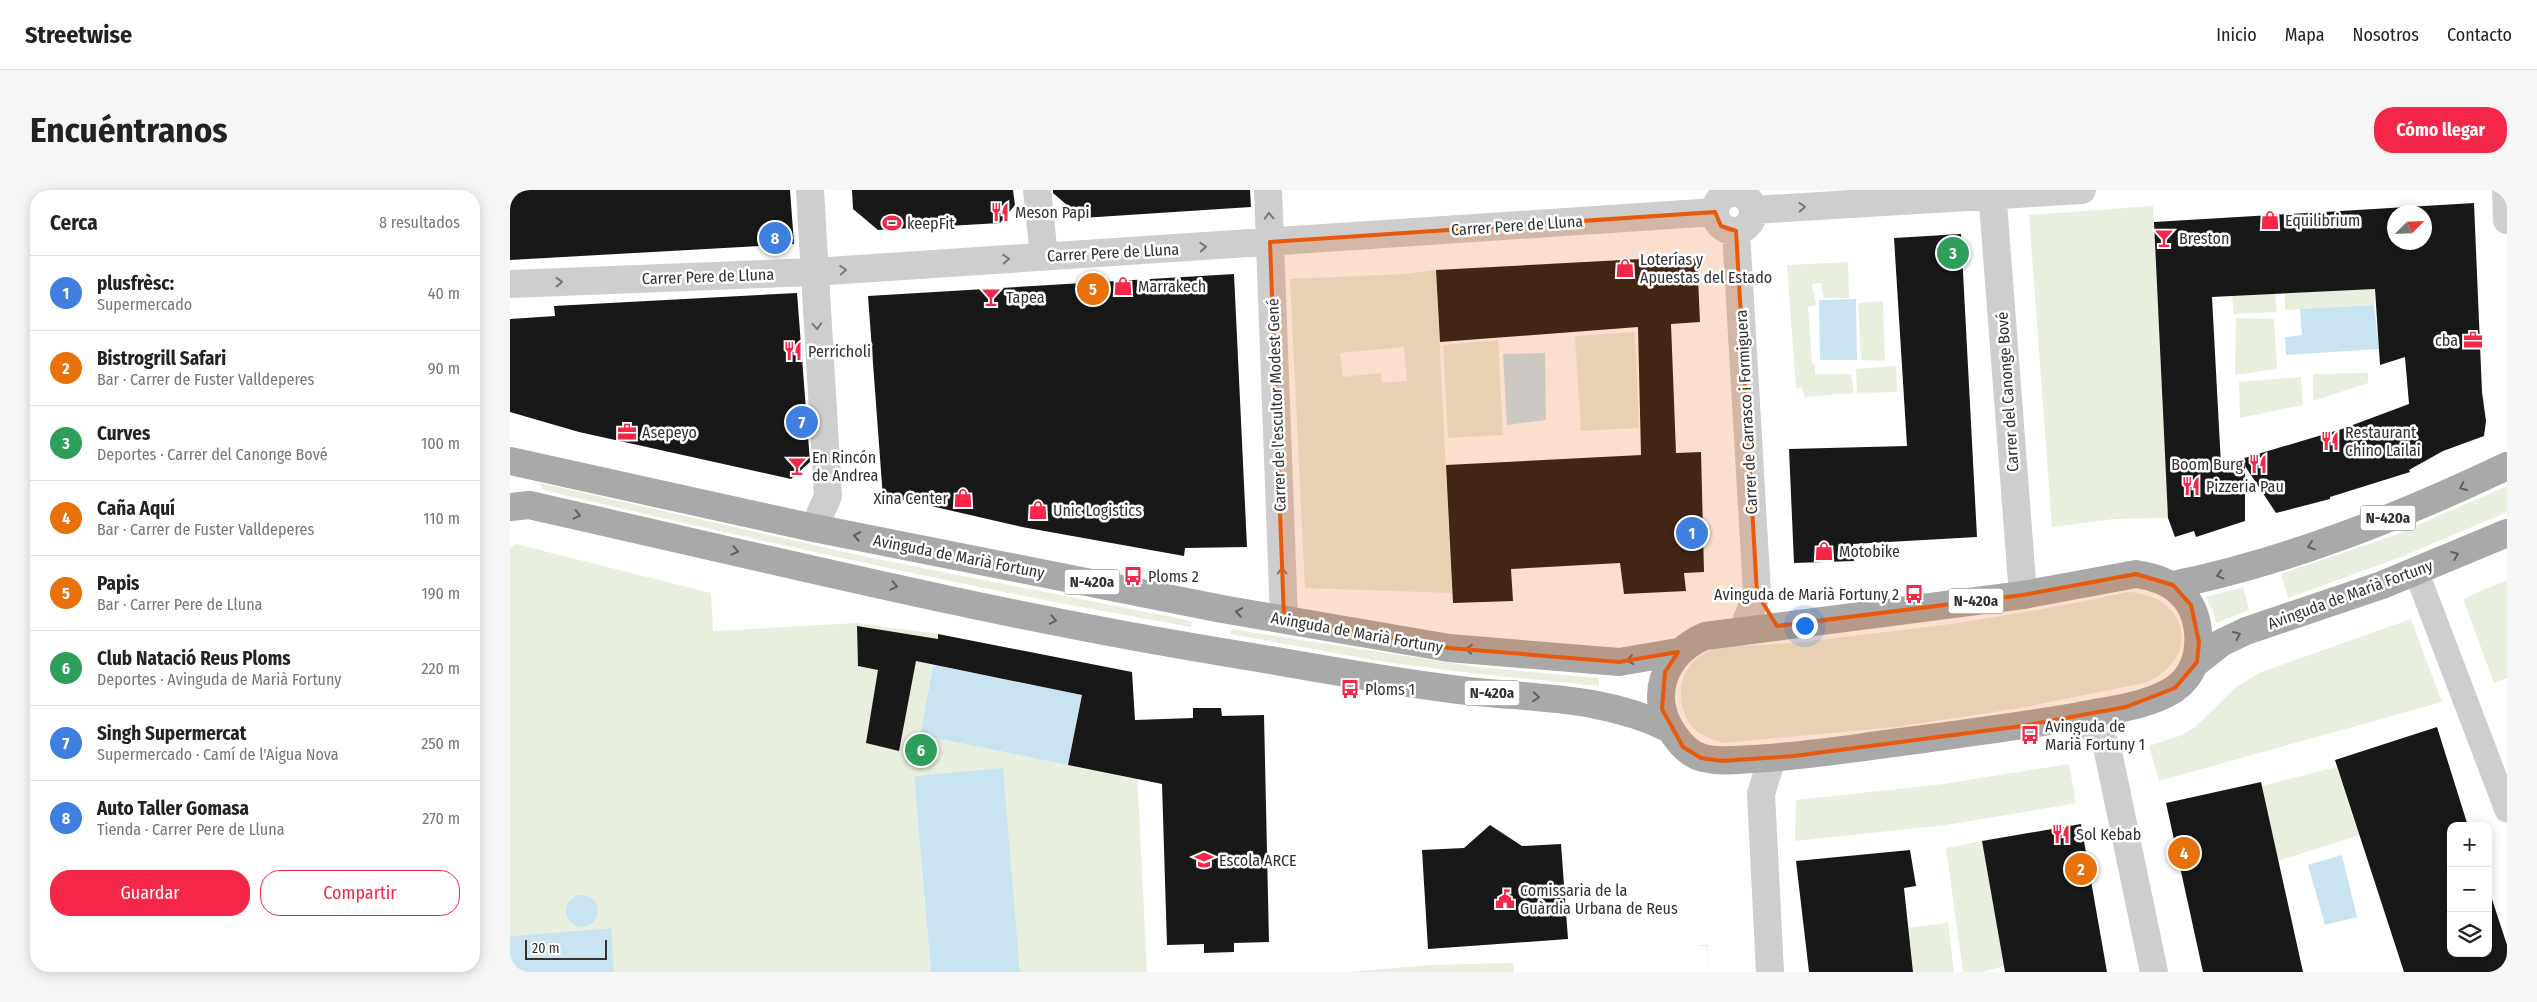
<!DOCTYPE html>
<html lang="es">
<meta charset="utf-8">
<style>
:root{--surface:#fff;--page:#f6f6f6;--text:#222;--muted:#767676;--line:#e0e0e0;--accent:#f42748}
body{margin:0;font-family:"Fira Sans Condensed",sans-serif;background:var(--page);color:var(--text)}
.controls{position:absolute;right:15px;bottom:15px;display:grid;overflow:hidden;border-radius:10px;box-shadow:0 2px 12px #0003}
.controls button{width:45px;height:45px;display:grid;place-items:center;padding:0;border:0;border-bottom:1px solid var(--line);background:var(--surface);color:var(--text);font:25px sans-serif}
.compass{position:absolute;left:1877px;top:15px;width:45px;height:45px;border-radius:50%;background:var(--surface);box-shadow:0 2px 12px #0003;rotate:66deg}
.scale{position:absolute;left:15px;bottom:12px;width:82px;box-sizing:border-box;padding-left:5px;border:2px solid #313131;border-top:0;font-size:14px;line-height:18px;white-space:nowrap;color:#313131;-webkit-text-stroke:4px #fff;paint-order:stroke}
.you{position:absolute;left:1294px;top:435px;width:18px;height:18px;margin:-12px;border:4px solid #fff;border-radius:50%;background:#1a73e8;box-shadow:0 0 0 8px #1a73e833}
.badge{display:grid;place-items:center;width:32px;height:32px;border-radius:50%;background:var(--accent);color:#fff;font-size:16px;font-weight:700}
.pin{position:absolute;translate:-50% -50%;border:2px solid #fff;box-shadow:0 1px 5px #0006}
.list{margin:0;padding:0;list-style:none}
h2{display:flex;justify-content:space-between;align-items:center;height:65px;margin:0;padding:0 20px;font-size:21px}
h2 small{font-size:16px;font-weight:400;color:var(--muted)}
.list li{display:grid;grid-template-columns:32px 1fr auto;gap:15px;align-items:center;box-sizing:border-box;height:75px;padding:0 20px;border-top:1px solid var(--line)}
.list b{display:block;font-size:19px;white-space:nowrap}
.list p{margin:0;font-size:16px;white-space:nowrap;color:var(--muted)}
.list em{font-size:16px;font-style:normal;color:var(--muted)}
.actions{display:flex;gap:10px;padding:15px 20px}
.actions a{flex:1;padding:11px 0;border:1px solid var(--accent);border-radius:20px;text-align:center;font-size:18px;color:var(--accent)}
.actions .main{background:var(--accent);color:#fff}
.icon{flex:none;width:28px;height:28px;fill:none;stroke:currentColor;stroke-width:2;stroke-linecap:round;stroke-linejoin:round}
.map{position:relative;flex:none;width:1997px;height:782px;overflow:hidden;border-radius:20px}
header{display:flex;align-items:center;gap:30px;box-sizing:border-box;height:70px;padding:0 25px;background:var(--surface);border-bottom:1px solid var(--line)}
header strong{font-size:24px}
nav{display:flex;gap:28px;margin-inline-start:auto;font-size:18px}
.intro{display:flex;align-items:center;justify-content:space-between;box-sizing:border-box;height:120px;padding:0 30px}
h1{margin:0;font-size:35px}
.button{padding:12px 22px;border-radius:20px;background:var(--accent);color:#fff;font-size:18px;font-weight:700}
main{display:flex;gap:30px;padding:0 30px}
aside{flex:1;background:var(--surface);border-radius:20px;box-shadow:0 2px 12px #0003}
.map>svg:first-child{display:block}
</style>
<header>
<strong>Streetwise</strong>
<nav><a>Inicio</a><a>Mapa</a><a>Nosotros</a><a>Contacto</a></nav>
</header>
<div class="intro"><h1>Encuéntranos</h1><a class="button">Cómo llegar</a></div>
<main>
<aside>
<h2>Cerca<small>8 resultados</small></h2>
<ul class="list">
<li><span class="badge" style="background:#3f7fe0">1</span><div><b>plusfrèsc:</b><p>Supermercado</p></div><em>40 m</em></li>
<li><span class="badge" style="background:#e8710a">2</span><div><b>Bistrogrill Safari</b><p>Bar · Carrer de Fuster Valldeperes</p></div><em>90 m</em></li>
<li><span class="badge" style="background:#2e9e5b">3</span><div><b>Curves</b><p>Deportes · Carrer del Canonge Bové</p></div><em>100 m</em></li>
<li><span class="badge" style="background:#e8710a">4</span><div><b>Caña Aquí</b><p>Bar · Carrer de Fuster Valldeperes</p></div><em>110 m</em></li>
<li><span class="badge" style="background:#e8710a">5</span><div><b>Papis</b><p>Bar · Carrer Pere de Lluna</p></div><em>190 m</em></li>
<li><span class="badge" style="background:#2e9e5b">6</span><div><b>Club Natació Reus Ploms</b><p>Deportes · Avinguda de Marià Fortuny</p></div><em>220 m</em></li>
<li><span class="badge" style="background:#3f7fe0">7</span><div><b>Singh Supermercat</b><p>Supermercado · Camí de l'Aigua Nova</p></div><em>250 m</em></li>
<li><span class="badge" style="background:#3f7fe0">8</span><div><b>Auto Taller Gomasa</b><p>Tienda · Carrer Pere de Lluna</p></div><em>270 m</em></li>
</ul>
<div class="actions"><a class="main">Guardar</a><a>Compartir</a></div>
</aside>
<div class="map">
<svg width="1997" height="782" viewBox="0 0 1997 782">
<rect width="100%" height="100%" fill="#fff"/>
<path fill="#e9efde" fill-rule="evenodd" d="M1643,16L1658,328L1604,329L1542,337L1519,25Z
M1338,72L1339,108H1314L1311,93L1302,94L1306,115L1298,117L1302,173L1305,174V184H1341L1344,203L1295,207L1291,197L1286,198L1277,75Z
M926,80L942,403L795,398L780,89L894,84ZM894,157L897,191L872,193L871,183L833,187L830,163Z
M1865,99L1864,115L1775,120V103Z
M1765,104L1767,122L1724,124L1722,106Z
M1373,111L1375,171L1351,170L1348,113Z
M1726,128L1764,129L1767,179L1725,185Z
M1125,142L1129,238L1071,241L1065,146Z
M988,150L993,245L938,248L933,155Z
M1386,176L1387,202L1347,203L1346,179Z
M1858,183V193L1803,211V184Z
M1791,187L1793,215L1730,228L1729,192Z
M30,293L357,367L682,431L681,437C463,399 248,351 33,300Z
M1997,296V322L1891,367L1778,408L1771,384L1885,345Z
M6,354L201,403L203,441L347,433L428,444L622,482L637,782H510L493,579L404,586L421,782H104L100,738L0,746V358ZM428,444L622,482L628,589L410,545Z
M1997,390V488L1984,493L1953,409Z
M1733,397L1739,420L1706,433L1702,419L1696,407Z
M1618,402C1680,405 1692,471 1634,493L1510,518L1386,537L1214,553C1195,547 1178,541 1173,519C1166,493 1177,469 1203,459C1219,454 1239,456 1256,455C1287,453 1319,449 1350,445C1440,436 1530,421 1618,402Z
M1901,429L1932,512L1649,591L1639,556L1672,545L1685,537L1725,498L1751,482Z
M722,439L967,477L1089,488V496L968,484L875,472L720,444Z
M1559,574L1566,613L1437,635L1285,651L1286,610L1433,594Z
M1827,577L1849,645L1768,671L1751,596Z
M1472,651L1494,776L1473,782H1453L1436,658Z
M1438,733L1444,782H1403L1398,738Z
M1197,755L1003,773L1004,782H838L919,775L1003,773L1198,755L1199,782Z"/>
<path fill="#c9e4f0" d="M1346,109L1347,170H1310L1309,110Z
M1864,115L1869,159L1776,165L1775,147L1792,145L1790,119Z
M1035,163L1036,230L997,235L993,164Z
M423,475L572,505L558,575L410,545Z
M493,578L510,782H421L404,586Z
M1832,665L1847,727L1815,735L1798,675Z
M56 721a16 16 0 1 1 32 0a16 16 0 1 1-32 0Z
M101,738L104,782H0V746Z"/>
<path fill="#181818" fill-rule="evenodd" d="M0,0H280L284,54L0,70Z
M342,0H503L505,15L490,33L368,40L343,19Z
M543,0H740L741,17L572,28L543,3Z
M1964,13L1972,202L1976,231L1974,246L1933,261L1899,280L1900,282L1820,307V309L1766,323L1735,276V331L1686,347L1684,341L1665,347L1658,328L1644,32ZM1884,22H1914V52H1884ZM1865,99L1870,175L1895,167L1899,214L1832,239L1711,275L1702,107Z
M1451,44L1467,347L1343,354L1344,371L1284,373L1279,259L1397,256L1384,48Z
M1187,66L1190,132L1161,134L1166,263L1191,262L1194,382L1174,383L1176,401L1114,404L1110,373L1001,379L1003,411L943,413L936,275L1131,265L1128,137L930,152L926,80Z
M724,84L737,357L675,358L674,366L512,337L395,310L373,308L358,106Z
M287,103L300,272L281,289L69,242L0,222V129L45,126L44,116Z
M347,436L428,449V444L622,482L625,530L683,528V518H711L712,526L754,525L759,752L724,753V762L694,763V754L657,755L652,594L558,575L572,505L406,471L389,561L356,553L368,480L348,476Z
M1927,537L1958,636H1941V763H1978V697L1997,755V782H1894L1825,570Z
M1751,592L1793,782H1693L1656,613Z
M1571,634L1597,782H1495L1472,651Z
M980,635L1012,656L1051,654L1058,749L918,759L912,660L954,658Z
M1400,660L1406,696L1394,698L1403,782H1299L1286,671Z"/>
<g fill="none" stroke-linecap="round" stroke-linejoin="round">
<path stroke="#cecece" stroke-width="25" d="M1906,381L1997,620"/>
<path stroke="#cecece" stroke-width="28" d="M300,0L318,306L304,338
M527,0L534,66
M758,0L774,429
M1482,0L1513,405
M1996,0L1997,30
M1205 22a19 19 0 1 1 38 0a19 19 0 1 1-38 0Z
M1243,20L1572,0
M1226,41L1247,403L1233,440
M0,94L303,82L1205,22
M1572,525L1597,557L1644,782
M1260,782L1251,604L1262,568"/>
<path stroke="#a9a9a9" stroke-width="28" d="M0,271L304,338L712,419L939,458L1109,472L1168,462
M0,317L19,315C247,366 475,423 706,461C787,474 867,490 949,500C1021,509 1092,505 1160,539
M1626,384C1660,389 1684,405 1688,441C1690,464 1684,486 1663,500C1637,516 1604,519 1575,525C1509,537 1443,545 1376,554C1331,560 1286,567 1241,569C1225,570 1209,572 1193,568C1181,565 1172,556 1165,546C1137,508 1153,464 1195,446L1513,405Z
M1663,395C1779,371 1890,327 1997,276
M1687,472L1711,453L1736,441L1872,395L1997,343"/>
</g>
<defs><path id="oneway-chevron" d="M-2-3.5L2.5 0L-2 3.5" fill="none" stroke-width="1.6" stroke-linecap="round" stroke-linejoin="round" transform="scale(1.25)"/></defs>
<g stroke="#787878">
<use href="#oneway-chevron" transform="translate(1292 17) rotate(-3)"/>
<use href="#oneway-chevron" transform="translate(759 26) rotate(-92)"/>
<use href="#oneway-chevron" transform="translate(693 57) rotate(-3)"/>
<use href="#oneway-chevron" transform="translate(496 69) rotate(-4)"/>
<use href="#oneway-chevron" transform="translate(333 80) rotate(-4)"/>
<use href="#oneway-chevron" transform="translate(49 92) rotate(-2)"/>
<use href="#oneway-chevron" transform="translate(307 136) rotate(86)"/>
<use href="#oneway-chevron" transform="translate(772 381) rotate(-92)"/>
</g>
<g stroke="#616161">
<use href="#oneway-chevron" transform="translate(1953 297) rotate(155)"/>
<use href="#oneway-chevron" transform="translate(67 325) rotate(13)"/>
<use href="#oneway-chevron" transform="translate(347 346) rotate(-169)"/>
<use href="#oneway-chevron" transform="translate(1801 356) rotate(161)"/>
<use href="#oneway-chevron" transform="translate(225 361) rotate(13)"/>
<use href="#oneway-chevron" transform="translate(1945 365) rotate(-22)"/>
<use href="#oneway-chevron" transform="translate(1710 385) rotate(165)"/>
<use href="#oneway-chevron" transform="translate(384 396) rotate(13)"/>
<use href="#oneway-chevron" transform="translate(729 422) rotate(-171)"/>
<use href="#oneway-chevron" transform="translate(543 430) rotate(11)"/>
<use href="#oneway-chevron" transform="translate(1727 445) rotate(-25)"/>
<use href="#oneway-chevron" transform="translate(959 459) rotate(-175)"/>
<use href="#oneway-chevron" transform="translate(1120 470) rotate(172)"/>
<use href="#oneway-chevron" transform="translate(1026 507) rotate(5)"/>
</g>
<path fill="#e8590c" fill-opacity="0.2" stroke="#e8590c" stroke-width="4" stroke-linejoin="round" d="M1205,22L1211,36L1226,41L1247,403L1267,436L1513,405L1626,384L1663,395L1681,415L1689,452L1687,472L1665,498L1616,517L1512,536L1284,566L1212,571L1191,568L1173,557L1152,519L1155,482L1168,462L1109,472L939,458L774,429L760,52Z"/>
<defs>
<g id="restaurant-bare" transform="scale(1.5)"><path d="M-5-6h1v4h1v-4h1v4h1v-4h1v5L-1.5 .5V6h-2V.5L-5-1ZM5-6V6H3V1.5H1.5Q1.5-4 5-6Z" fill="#f42748" stroke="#fff" stroke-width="2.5" paint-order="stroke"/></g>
<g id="shop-bare" transform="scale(1.5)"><path d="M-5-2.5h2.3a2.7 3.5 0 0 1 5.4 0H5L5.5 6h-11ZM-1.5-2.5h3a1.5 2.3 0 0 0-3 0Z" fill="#f42748" stroke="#fff" stroke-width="2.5" paint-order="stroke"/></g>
<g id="stadium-bare" transform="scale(1.5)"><path d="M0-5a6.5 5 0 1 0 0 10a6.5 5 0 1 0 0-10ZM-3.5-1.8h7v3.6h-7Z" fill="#f42748" stroke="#fff" stroke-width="2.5" paint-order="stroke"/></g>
<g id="bar-bare" transform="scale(1.5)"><path d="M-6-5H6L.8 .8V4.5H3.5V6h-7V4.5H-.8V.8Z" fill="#f42748" stroke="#fff" stroke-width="2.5" paint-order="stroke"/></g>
<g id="office-bare" transform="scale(1.5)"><path d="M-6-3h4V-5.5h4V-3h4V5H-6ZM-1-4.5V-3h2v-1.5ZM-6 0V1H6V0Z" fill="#f42748" stroke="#fff" stroke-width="2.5" paint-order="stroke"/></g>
<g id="bus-bare" transform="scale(1.5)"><path d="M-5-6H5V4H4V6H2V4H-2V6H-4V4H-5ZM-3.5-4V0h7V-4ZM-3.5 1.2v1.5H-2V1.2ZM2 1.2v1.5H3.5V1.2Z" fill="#f42748" stroke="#fff" stroke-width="2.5" paint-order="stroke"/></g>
<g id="school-bare" transform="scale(1.5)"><path d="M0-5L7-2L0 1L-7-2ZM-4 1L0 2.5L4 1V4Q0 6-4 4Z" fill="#f42748" stroke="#fff" stroke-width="2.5" paint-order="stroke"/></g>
<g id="civic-bare" transform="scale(1.5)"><path d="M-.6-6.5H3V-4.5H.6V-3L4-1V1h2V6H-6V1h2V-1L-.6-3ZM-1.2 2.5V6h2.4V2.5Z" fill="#f42748" stroke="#fff" stroke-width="2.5" paint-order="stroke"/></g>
</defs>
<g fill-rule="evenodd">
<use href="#restaurant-bare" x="490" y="22"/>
<use href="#shop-bare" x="1760" y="30"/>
<use href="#stadium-bare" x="382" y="33"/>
<use href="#bar-bare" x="1654" y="48"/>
<use href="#shop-bare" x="1115" y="78"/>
<use href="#shop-bare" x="613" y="96"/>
<use href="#bar-bare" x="481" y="107"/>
<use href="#office-bare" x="1963" y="150"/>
<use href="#restaurant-bare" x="283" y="161"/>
<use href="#office-bare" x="117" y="242"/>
<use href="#restaurant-bare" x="1820" y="251"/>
<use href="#restaurant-bare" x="1748" y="274"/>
<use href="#bar-bare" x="287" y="276"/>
<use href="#restaurant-bare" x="1681" y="296"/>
<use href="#shop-bare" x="453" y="308"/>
<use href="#shop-bare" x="528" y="320"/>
<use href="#shop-bare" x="1314" y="361"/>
<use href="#bus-bare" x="623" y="386"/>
<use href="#bus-bare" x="1404" y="404"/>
<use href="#bus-bare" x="840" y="499"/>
<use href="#bus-bare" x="1520" y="545"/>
<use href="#restaurant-bare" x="1551" y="644"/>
<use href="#school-bare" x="694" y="670"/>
<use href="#civic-bare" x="995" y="709"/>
</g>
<g text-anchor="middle" stroke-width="5" stroke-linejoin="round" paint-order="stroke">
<g fill="#fff" stroke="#6f6f6f" stroke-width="1">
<rect x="1850.5" y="315.5" width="55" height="25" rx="4"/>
<rect x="554.5" y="379.5" width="55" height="25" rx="4"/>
<rect x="1438.5" y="398.5" width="55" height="25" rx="4"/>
<rect x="954.5" y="490.5" width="55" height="25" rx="4"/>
</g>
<g font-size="15" font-weight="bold" fill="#313131">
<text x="1878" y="333">N-420a</text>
<text x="582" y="397">N-420a</text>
<text x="1466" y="416">N-420a</text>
<text x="982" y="508">N-420a</text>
</g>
<g font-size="16" fill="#313131" stroke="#fff" text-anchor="start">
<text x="505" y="28">Meson Papi</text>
<text x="1775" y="36">Equilibrium</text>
<text x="397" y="39">keepFit</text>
<text x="1669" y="54">Breston</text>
<text x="1130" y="75">Loterías y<tspan x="1130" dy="18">Apuestas del Estado</tspan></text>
<text x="628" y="102">Marrakech</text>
<text x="496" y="113">Tapea</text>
<text x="1948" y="156" text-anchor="end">cba</text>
<text x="298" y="167">Perricholi</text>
<text x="132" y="248">Asepeyo</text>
<text x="1835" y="248">Restaurant<tspan x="1835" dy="18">Chino Lailai</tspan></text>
<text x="302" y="273">En Rincón<tspan x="302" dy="18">de Andrea</tspan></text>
<text x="1733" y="280" text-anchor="end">Boom Burg</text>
<text x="1696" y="302">Pizzeria Pau</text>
<text x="438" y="314" text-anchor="end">Xina Center</text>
<text x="543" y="326">Unic Logistics</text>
<text x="1329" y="367">Motobike</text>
<text x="638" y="392">Ploms 2</text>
<text x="1389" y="410" text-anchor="end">Avinguda de Marià Fortuny 2</text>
<text x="855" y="505">Ploms 1</text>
<text x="1535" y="542">Avinguda de<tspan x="1535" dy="18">Marià Fortuny 1</tspan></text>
<text x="1566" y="650">Sol Kebab</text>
<text x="709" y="676">Escola ARCE</text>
<text x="1010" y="706">Comissaria de la<tspan x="1010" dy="18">Guàrdia Urbana de Reus</tspan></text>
</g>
<g font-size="16" fill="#313131" stroke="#fff">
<text transform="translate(1007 35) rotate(-4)" y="6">Carrer Pere de Lluna</text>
<text transform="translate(603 62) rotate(-3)" y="6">Carrer Pere de Lluna</text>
<text transform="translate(198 86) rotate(-2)" y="6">Carrer Pere de Lluna</text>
<text transform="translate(1497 202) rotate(-94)" y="6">Carrer del Canonge Bové</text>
<text transform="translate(766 215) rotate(-92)" y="6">Carrer de l'escultor Modest Gené</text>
<text transform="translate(1236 222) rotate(-93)" y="6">Carrer de Carrasco i Formiguera</text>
<text transform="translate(449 366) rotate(11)" y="6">Avinguda de Marià Fortuny</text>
<text transform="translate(1840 404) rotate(-20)" y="6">Avinguda de Marià Fortuny</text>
<text transform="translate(847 442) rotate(10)" y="6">Avinguda de Marià Fortuny</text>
</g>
</g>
</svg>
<div class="controls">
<button>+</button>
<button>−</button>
<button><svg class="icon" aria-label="layers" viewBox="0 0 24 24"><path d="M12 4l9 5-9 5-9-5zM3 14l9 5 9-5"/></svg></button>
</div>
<svg class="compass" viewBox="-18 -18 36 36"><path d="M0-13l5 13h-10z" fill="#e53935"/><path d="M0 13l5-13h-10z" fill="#767676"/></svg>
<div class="scale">20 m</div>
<div class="you"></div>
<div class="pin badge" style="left:1182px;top:343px;background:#3f7fe0">1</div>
<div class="pin badge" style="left:1571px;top:679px;background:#e8710a">2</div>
<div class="pin badge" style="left:1443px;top:63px;background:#2e9e5b">3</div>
<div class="pin badge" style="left:1674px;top:663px;background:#e8710a">4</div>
<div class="pin badge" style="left:583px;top:99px;background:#e8710a">5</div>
<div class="pin badge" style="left:411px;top:560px;background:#2e9e5b">6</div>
<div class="pin badge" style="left:292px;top:232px;background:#3f7fe0">7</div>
<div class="pin badge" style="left:265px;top:48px;background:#3f7fe0">8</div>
</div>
</main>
